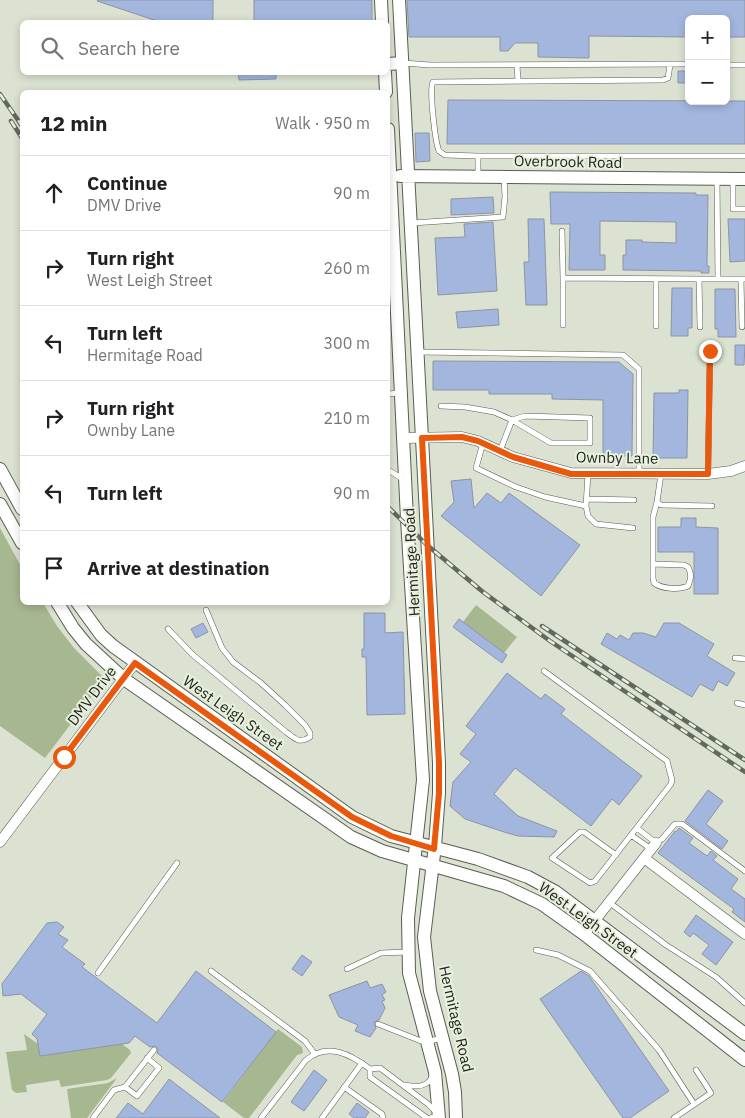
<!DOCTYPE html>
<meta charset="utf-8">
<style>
:root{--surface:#fff;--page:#f2f2f2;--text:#202124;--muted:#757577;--line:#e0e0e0}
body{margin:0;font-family:"IBM Plex Sans",sans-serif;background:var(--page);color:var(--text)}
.controls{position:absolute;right:15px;top:15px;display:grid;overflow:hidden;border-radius:8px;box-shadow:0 2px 8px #0003}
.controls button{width:45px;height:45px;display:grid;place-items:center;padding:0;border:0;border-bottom:1px solid var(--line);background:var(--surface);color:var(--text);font:25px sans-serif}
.stop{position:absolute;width:15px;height:15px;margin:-11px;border:4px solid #ea580c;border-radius:50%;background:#fff}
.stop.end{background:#ea580c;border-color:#fff;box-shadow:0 1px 5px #0008}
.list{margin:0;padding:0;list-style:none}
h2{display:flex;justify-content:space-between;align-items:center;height:65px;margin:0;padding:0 20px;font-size:21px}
h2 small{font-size:16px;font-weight:400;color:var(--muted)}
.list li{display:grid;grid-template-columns:32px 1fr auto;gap:15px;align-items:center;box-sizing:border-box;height:75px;padding:0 20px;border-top:1px solid var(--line)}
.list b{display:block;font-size:19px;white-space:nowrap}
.list p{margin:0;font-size:16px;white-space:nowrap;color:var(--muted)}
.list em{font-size:16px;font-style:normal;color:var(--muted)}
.icon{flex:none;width:28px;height:28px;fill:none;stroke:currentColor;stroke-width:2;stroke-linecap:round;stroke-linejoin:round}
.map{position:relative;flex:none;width:745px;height:1118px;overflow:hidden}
.search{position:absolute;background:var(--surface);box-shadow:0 2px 8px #0003;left:20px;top:20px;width:370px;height:55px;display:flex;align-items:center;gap:12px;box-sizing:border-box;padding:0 18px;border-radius:8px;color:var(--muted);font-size:19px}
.panel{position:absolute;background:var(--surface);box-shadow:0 2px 8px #0003;left:20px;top:90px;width:370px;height:515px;border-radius:8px}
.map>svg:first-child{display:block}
</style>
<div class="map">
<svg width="745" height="1118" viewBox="0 0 745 1118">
<rect width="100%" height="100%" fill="#dbe2d1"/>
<path fill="#a7b78f" d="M0,528L22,568V602L43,603L57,626L74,648L103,677L102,683L45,758L0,726Z
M476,605L517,637L504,653L463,622Z
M278,1029L302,1047L303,1053L297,1055L249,1118H244L223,1102Z
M24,1034L38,1044L40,1056L122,1044L130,1050L131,1053L111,1078L107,1080L61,1087L59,1080L26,1085L27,1092L16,1093L12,1090L6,1052L27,1050Z
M117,1078L87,1118H71L67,1089L108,1083Z"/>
<path fill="#a3b6de" stroke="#8d94a4" d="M98,0H213V22H160L97,1Z
M254,0H372V22H254Z
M407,0H745V37H726V19H689V37L589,36V58L538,57V43H515L508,51H500V37H409Z
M678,71H689V83H678Z
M238,72H276V79L239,80Z
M448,100L745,101V144H447Z
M415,133H429L430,161L416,162Z
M550,192L696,193V195H708L707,266H709V273H701V271H696L623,270V255H626V240H642V242L676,243V222L600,221V255H605V270H569L570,224H551Z
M493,197L494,213L451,215V199Z
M528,219H544L547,305H526L524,262H529Z
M728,219H745V261L730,262Z
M493,222L497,291L438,295L435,238L465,237L464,224Z
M672,288H692V328H688V336H671Z
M715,289H735L736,337H718V329H715Z
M498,309L499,325L458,328L456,312Z
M735,345H745L744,365H735Z
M433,361L619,362L633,374L632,456H603V400L552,399V394H489V390H433Z
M679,390H688L687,458H653L654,393H679Z
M471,479L474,508L487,493L501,503L509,493L580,545L541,596L441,516L454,502L451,481Z
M681,518H696V527L718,528V594H694V552H658V527H681Z
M364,613H385V633L403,632L405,714L367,715L366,657H362V649H364Z
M459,619L507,655L502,663L453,627Z
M203,623L208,632L196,638L191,629Z
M664,623H679L714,644L707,656L735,673L727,686L718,681L713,691L700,684L692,697L601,644L607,633L617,639L620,635L629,640L633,633H643L656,637Z
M507,673L541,699L545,694L565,709L561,714L642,776L619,805L612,799L591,826L515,768L494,794L518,816L557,831L554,837L518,836L504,832L465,819L450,806L453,782L471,762L460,754L476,734L466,726Z
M708,790L723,801L706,824L728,841L722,849L685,821Z
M679,828L693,838L689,843L707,856L711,851L717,856L713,860L738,879L731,889L745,899V922L732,912L734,909L658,853L675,831L676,832Z
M696,915L733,942L716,965L702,954L709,945L693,933L690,937L684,932Z
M57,922L64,927L58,934L68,940L62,947L85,964L82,967L157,1023L196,971L276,1032L222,1102L157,1053L158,1049L156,1046L150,1047L135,1036L129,1043L40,1056L37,1039L32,1034L47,1014L21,994L3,996L2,984L47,923Z
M302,955L312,962L302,976L292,969Z
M581,971L589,976L669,1091L630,1118H623L540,999Z
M367,981L370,988L382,984L386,992L382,995L385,1000L382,1001L385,1008L379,1020L374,1022L376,1028L370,1037L355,1031L358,1025L339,1017L329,995Z
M314,1070L327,1080L304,1111L291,1102Z
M169,1079L220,1118H116L128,1103L143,1114Z
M357,1103L369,1112L365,1118H354L349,1114Z"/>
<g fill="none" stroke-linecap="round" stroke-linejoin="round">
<g stroke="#585e50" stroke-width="6">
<path id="service" d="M403,63L430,65L689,64
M517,65L518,81
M726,65H745
M478,156L445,155L439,151C435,141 429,89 433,82L663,80L668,78L670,65
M478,176V156H745
M717,179L718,279H745
M733,180V209H745
M412,223L503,217L505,196L504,178
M562,231L563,278
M741,279L742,327
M563,325V278L699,279
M656,326V279
M700,327L699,279H718
M418,352L623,355L639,369V474
M388,394L399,393
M441,406L465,407L494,412L512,420L551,443H590V418L525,416L512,420L500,451
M483,443L476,468L516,487L545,497L586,506L588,474
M388,470L403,479
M661,474L657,502L661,505L712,506
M708,474L710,351
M587,499L634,500
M586,506L588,516L596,524L633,528
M653,564L684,565L688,567C692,574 691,579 688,586C679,590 662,589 654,583L653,578V517L657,502
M168,629L193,655L286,732C296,739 299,744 310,737V733L305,725L285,705L261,683L233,662L222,648L206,610
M735,658L745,659
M544,671L667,761L672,780L671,784L595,881L590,883L552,858L580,832H584L616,855
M737,703L745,705
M637,828L656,843L662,839L675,824H682L745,871
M631,835L651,849
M610,903L666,945L716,977L745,1003
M536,950L558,955L590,971L659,1050L694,1104
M347,969L381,953L408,952
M211,971L305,1041L314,1053
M98,973L177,863
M378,1024L421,1041L427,1042L441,1038
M405,1085C415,1087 427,1088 432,1077
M125,1087L137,1096L159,1068L147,1058
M344,1087L382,1114L383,1118
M93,1118L114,1090L125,1087L154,1050
M261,1118L306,1060C328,1042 350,1054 370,1069
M322,1118L362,1063
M427,1118L370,1077V1069L380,1068L428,1104L439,1115L430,1118
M674,1118L711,1093L696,1070"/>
</g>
<g stroke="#585e50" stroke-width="11">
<path id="minor" d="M403,438L462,437L478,441L513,457L571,473L708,474L731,471L745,466
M0,842L135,663
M644,858L745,934
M584,934L656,843"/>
</g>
<g stroke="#585e50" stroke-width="14">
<path id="tertiary" d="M381,0L382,22
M399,0L439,763V793L435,846L424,937L430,991L452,1074L455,1092L456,1118
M388,64L402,63
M385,72L386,92
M388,129L407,519L423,780L408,918L409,973L435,1072L439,1118
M400,176L745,179
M0,469L22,509
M0,504L22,543
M57,602L73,628L86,644L124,679L351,837L382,851L504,886L542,904L584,934L745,1060
M77,602L101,635L113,646L352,817L391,836L478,859L528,877L556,892L745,1034"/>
</g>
<use href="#service" stroke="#fff" stroke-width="5"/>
<use href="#minor" stroke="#fff" stroke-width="10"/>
<use href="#tertiary" stroke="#fff" stroke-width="12"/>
<g stroke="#63685e" stroke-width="4.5">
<path id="rail" d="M0,94L22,126
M11,121L22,138
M388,507L427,545L483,592L550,641L745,772
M542,626L745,760"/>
</g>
<use href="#rail" stroke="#e8f0de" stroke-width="2.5" stroke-dasharray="8" stroke-linecap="butt"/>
</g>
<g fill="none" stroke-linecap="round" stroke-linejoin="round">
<path stroke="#ea580c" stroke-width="6" d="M64,757L135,663L352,817L391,836L434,849L439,793V763L422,438L462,437L478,441L513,457L571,474H708L710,351"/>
</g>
<g text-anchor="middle" stroke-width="4" stroke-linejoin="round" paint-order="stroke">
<g font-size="15" fill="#21241e" stroke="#e8f0de">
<text transform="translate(568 162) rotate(1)" y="5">Overbrook Road</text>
<text transform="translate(617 458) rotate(1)" y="5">Ownby Lane</text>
<text transform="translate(412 562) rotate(-93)" y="5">Hermitage Road</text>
<text transform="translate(92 696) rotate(-53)" y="5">DMV Drive</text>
<text transform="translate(233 713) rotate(35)" y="5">West Leigh Street</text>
<text transform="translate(588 920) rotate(36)" y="5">West Leigh Street</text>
<text transform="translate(456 1019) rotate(77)" y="5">Hermitage Road</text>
</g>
</g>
</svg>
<div class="controls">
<button>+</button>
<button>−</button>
</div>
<div class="stop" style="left:64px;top:757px"></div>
<div class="stop end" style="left:710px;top:351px"></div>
<div class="search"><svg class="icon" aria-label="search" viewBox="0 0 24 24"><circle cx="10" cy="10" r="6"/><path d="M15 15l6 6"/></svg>Search here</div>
<section class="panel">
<h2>12 min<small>Walk · 950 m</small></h2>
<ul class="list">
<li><svg class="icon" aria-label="ahead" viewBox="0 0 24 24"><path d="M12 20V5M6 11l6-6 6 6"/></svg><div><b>Continue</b><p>DMV Drive</p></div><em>90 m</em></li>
<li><svg class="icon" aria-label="right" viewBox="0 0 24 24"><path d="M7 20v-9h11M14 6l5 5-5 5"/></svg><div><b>Turn right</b><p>West Leigh Street</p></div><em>260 m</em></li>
<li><svg class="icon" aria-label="left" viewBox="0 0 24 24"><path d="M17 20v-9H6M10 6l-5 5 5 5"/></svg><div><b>Turn left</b><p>Hermitage Road</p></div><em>300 m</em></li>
<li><svg class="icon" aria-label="right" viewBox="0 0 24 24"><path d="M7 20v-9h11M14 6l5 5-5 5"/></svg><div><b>Turn right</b><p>Ownby Lane</p></div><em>210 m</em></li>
<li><svg class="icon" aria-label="left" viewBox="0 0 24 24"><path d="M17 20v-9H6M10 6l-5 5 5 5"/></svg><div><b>Turn left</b></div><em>90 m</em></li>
<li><svg class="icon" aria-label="arrive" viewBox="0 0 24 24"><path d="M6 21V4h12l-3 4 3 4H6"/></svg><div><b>Arrive at destination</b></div></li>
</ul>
</section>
</div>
